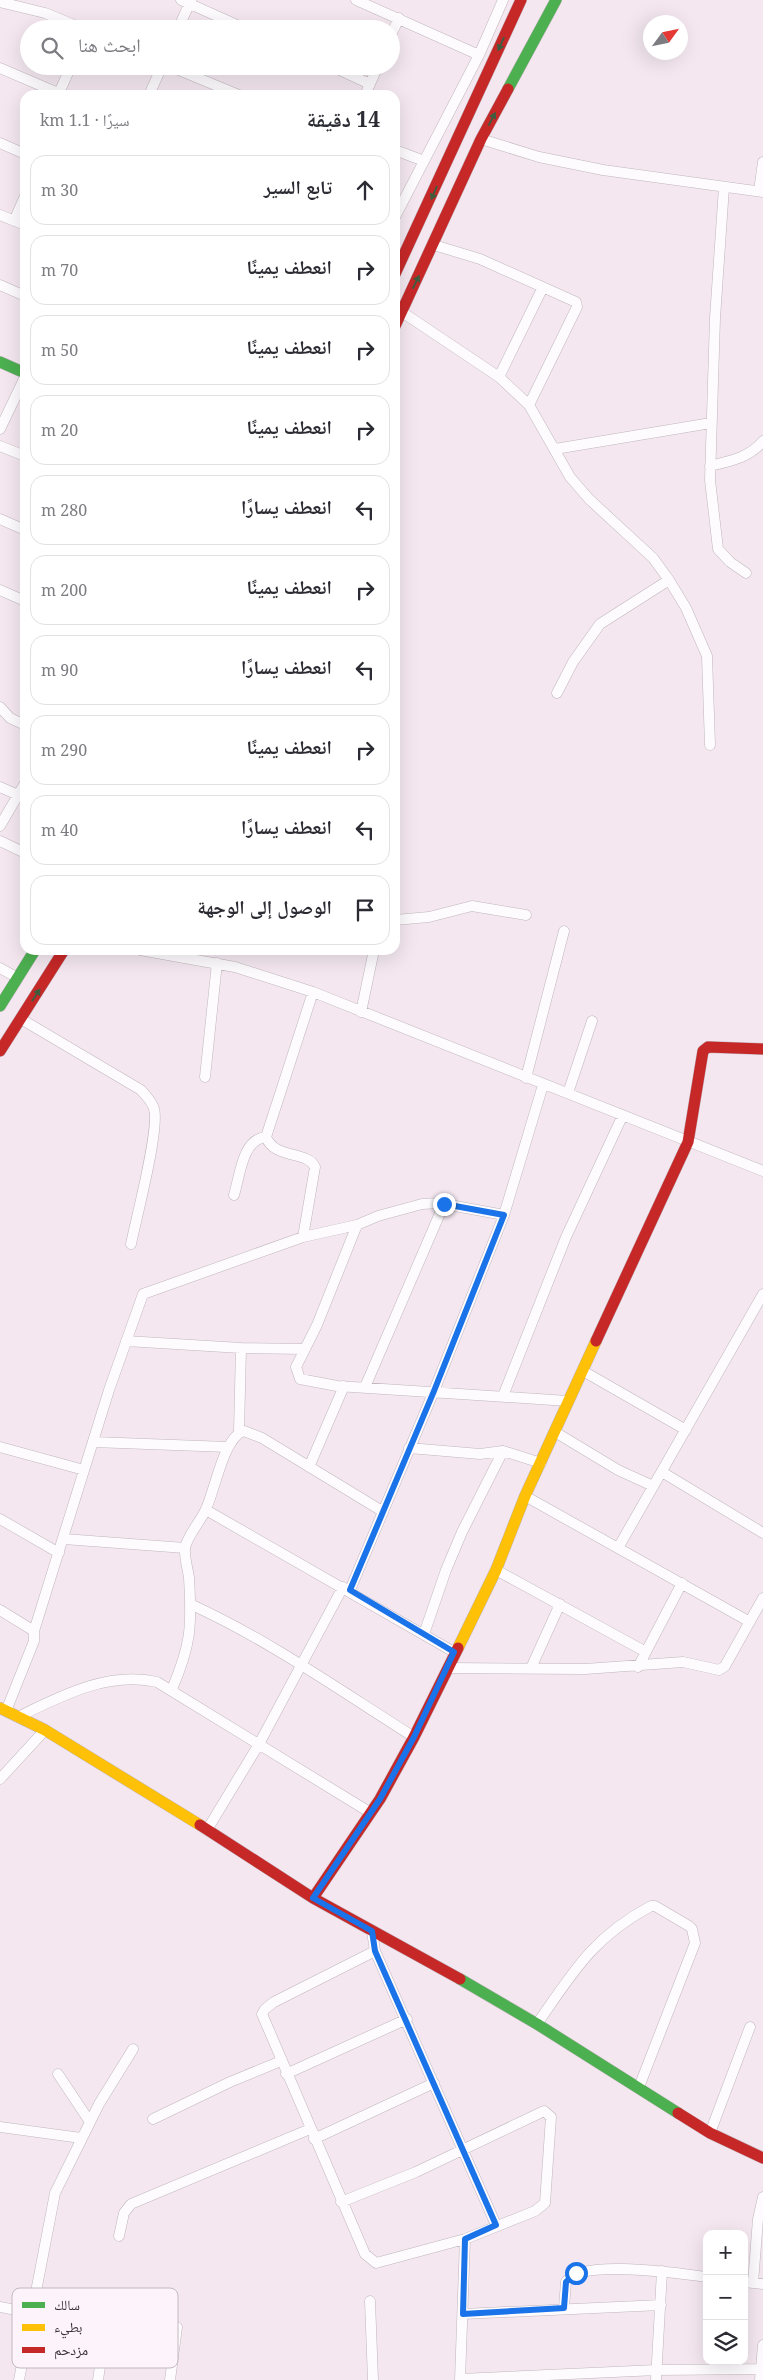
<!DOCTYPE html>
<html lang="ar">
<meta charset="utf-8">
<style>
:root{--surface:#fff;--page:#f7f7f7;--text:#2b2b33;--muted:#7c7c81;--line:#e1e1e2}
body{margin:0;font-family:"Noto Serif","Noto Naskh Arabic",serif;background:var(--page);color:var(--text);direction:rtl}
.controls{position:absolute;right:15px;bottom:15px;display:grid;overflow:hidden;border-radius:10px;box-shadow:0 5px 20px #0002}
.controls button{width:45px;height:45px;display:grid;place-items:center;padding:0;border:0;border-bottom:1px solid var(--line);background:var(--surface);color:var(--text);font:25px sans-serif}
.compass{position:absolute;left:643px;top:15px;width:45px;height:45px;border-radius:50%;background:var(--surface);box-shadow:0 5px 20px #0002;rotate:57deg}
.stop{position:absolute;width:15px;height:15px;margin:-11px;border:4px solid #1a73e8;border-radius:50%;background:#fff}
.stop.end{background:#1a73e8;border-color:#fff;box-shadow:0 1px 5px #0008}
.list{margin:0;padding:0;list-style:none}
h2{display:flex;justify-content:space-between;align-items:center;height:65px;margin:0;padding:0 20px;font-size:21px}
h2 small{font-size:16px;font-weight:400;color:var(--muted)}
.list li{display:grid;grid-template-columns:32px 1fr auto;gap:15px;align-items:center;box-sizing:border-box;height:70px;margin:0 10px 10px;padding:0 10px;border:1px solid var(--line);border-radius:15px}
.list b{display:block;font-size:19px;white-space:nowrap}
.list em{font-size:16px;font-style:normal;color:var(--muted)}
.icon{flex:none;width:28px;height:28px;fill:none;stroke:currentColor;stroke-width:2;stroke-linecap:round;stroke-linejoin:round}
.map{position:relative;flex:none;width:763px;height:2380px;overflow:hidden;direction:ltr}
.search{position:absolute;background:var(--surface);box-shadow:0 5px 20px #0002;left:20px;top:20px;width:380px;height:55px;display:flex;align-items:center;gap:12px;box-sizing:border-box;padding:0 18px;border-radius:28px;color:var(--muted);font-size:19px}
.panel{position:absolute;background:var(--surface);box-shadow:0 5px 20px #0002;left:20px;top:90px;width:380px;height:865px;border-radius:15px;direction:rtl}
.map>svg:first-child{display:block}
</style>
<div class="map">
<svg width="763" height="2380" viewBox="0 0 763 2380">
<rect width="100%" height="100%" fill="#f4e7f0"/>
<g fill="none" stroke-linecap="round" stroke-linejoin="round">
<g stroke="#c0b6bd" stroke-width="11">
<path id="street" d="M181,0L246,29
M356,0L479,55
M0,2L45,13L84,29
M178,29L191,0
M391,35L399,18
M169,66L239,95
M331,66L370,84
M0,68L63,95
M59,93L71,66
M149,95L162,66
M365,95L378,66
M481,139L539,157L603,170L763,192
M0,143L25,154
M395,150L424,161
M724,187L715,318L710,480L718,549L730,562L746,573
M759,191L763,162
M0,215L25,225
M395,217L479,55L503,0
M14,221L25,196
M434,245L480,259L576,302L577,307L529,405
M0,285L25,296
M402,312L499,377L529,405L570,477L589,499L653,558L669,580L686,608L707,656L710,745
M499,377L543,287
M0,429L25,377
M0,446L25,456
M555,449L711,423
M710,466C730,461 749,458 763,441
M0,519L25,530
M0,590L25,601
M557,693L573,662L600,624L669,580
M0,707L10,718L25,725
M0,787L18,795
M0,826L25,783
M0,841L25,853
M395,920L429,917L472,906L526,915
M140,950L235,967L313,992L763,1171
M0,968L18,978
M361,1012L374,950
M21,1019L141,1090C146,1096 152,1101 154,1109C160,1128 136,1219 131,1244
M205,1077L217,963
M526,1078L564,931
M568,1093L592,1021
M234,1195C240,1176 242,1139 266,1137
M357,1225L317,1325L296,1367L300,1379L337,1386L568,1401
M303,1237L315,1167C308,1151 274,1159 266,1137L313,992
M126,1341L241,1348L305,1349
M583,1371L686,1430
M365,1387L444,1204
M503,1396L566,1237L622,1117
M239,1432L241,1348
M555,1432L618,1470L653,1486
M93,1442L228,1447
M0,1447L84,1470
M409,1448L480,1454L503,1451L541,1463
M309,1467L344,1386
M662,1472L763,1533
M525,1496L750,1622
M206,1510L454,1652
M0,1519L59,1553
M64,1539L185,1548
M618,1548L763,1294
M496,1570L646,1652
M350,1590L434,1391L504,1215L543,1085
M190,1604C269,1640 341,1691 414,1737
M0,1610L34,1631
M424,1634L446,1570L462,1532L503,1451
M638,1667L682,1583
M448,1668L585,1669L683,1662L719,1670L725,1666L763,1598
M531,1668L560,1604
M172,1689C191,1645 192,1626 189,1578C188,1569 184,1557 185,1548C187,1536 200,1522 205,1511C215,1492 223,1437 244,1431L262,1438L382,1511
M6,1711L34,1641V1631L109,1390L143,1294L303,1237L357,1225L378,1216L422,1204L439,1203L504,1215
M18,1717C61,1696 108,1671 157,1682L371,1813
M0,1779L45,1730
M207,1830L259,1744L343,1587
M372,1931L375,1951L496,2225
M537,2024C573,1972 593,1937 651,1906H655L689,1926L692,1929L695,1943L639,2087
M58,2074L90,2122
M286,2074L407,2019
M153,2119L230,2082L281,2061
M0,2127L81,2138
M710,2133L750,2027
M314,2139L434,2083
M341,2202L416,2172L544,2111L551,2117L545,2203L535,2211L465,2239L376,2263L365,2254L262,2014L265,2009L274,2002L375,1951
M119,2236L124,2213L131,2204L310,2129
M744,2282L763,2284
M753,2283L758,2219L763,2197
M370,2301L373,2380
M0,2307L31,2313
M564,2308L566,2282C579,2258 682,2274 707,2277
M463,2314L661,2305
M460,2379L657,2370L763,2369
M19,2380L55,2193L99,2104L133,2049
M98,2380L106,2326
M170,2380L177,2327
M460,2380L465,2239
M656,2380L662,2271
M760,2380L763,2345"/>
</g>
<g stroke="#c0b6bd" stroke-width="12">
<path id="fast" d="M508,89L556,0
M0,362L25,373
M0,1006L35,950
M460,1979L537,2024L678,2113"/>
</g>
<g stroke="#c0b6bd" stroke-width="12">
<path id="slow" d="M458,1648L496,1570L525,1496L596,1341
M0,1708L45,1730L200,1825"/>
</g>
<g stroke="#c0b6bd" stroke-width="12">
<path id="jam" d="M395,274L521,0
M395,326L481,139L508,89
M0,1051L64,950
M596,1341L688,1142L703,1051L708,1047L763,1049
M200,1825L313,1898L460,1979
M313,1898L380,1799L414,1737L458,1648
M678,2113L710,2133L763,2158"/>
</g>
<use href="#street" stroke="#fdfbfd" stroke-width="10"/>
<use href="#fast" stroke="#4caf50" stroke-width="11"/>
<use href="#slow" stroke="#ffc107" stroke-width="11"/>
<use href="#jam" stroke="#c62828" stroke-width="11"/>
</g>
<defs><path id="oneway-solid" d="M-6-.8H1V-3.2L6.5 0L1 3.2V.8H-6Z" transform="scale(1.25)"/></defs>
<g fill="#405c3f">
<use href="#oneway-solid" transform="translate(501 44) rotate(114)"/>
<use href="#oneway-solid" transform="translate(492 119) rotate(-62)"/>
<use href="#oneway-solid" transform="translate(434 193) rotate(114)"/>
<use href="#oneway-solid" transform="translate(416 282) rotate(-64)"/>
<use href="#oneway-solid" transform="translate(36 995) rotate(-57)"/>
</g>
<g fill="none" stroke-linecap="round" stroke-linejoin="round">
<path stroke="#1a73e8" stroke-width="6" d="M444,1204L504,1215L434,1391L350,1590L454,1652L414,1737L380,1799L313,1898L372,1931L375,1951L496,2225L465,2239L463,2314L564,2308L566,2282L576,2273"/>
</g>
<rect x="12" y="2288" width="166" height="80" rx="8" fill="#fdf3fa" stroke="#c2b8bf" stroke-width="1"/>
<rect x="22" y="2302" width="23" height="6" fill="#4caf50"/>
<rect x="22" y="2324" width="23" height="7" fill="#ffc107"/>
<rect x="22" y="2347" width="23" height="6" fill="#c62828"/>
<g font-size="14" fill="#393036">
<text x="54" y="2310">سالك</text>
<text x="54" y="2332">بطيء</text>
<text x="54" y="2355">مزدحم</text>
</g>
</svg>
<div class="controls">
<button>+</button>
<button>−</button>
<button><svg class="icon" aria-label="layers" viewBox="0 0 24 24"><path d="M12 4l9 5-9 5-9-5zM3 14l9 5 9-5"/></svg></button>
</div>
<svg class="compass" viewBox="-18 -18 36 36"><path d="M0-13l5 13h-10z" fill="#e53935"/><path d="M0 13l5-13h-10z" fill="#7c7c81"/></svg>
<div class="stop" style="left:576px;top:2273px"></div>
<div class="stop end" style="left:444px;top:1204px"></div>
<div class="search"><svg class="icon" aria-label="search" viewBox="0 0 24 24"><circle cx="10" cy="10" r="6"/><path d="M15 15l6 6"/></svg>ابحث هنا</div>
<section class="panel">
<h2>14 دقيقة<small>سيرًا · 1.1 km</small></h2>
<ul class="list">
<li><svg class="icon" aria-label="ahead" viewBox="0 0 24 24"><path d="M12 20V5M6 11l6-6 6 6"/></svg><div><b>تابع السير</b></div><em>30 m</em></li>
<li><svg class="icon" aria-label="right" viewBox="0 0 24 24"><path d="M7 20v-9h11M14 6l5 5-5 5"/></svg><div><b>انعطف يمينًا</b></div><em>70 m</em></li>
<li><svg class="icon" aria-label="right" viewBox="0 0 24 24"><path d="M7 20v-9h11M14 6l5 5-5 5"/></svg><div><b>انعطف يمينًا</b></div><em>50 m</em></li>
<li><svg class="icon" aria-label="right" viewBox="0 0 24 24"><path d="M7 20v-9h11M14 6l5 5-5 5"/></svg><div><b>انعطف يمينًا</b></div><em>20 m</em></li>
<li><svg class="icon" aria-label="left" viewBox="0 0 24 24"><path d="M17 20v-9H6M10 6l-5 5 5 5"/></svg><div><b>انعطف يسارًا</b></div><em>280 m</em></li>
<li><svg class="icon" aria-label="right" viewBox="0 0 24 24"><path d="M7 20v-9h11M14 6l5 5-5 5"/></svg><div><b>انعطف يمينًا</b></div><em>200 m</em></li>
<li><svg class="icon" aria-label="left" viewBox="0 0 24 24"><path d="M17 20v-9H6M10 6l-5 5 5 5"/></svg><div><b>انعطف يسارًا</b></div><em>90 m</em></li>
<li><svg class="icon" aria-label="right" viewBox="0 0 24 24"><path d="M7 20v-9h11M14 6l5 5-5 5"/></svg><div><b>انعطف يمينًا</b></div><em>290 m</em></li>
<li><svg class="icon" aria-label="left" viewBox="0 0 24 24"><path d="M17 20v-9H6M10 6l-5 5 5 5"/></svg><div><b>انعطف يسارًا</b></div><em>40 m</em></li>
<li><svg class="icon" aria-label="arrive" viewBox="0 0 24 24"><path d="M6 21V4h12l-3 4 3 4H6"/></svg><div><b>الوصول إلى الوجهة</b></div></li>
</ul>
</section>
</div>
